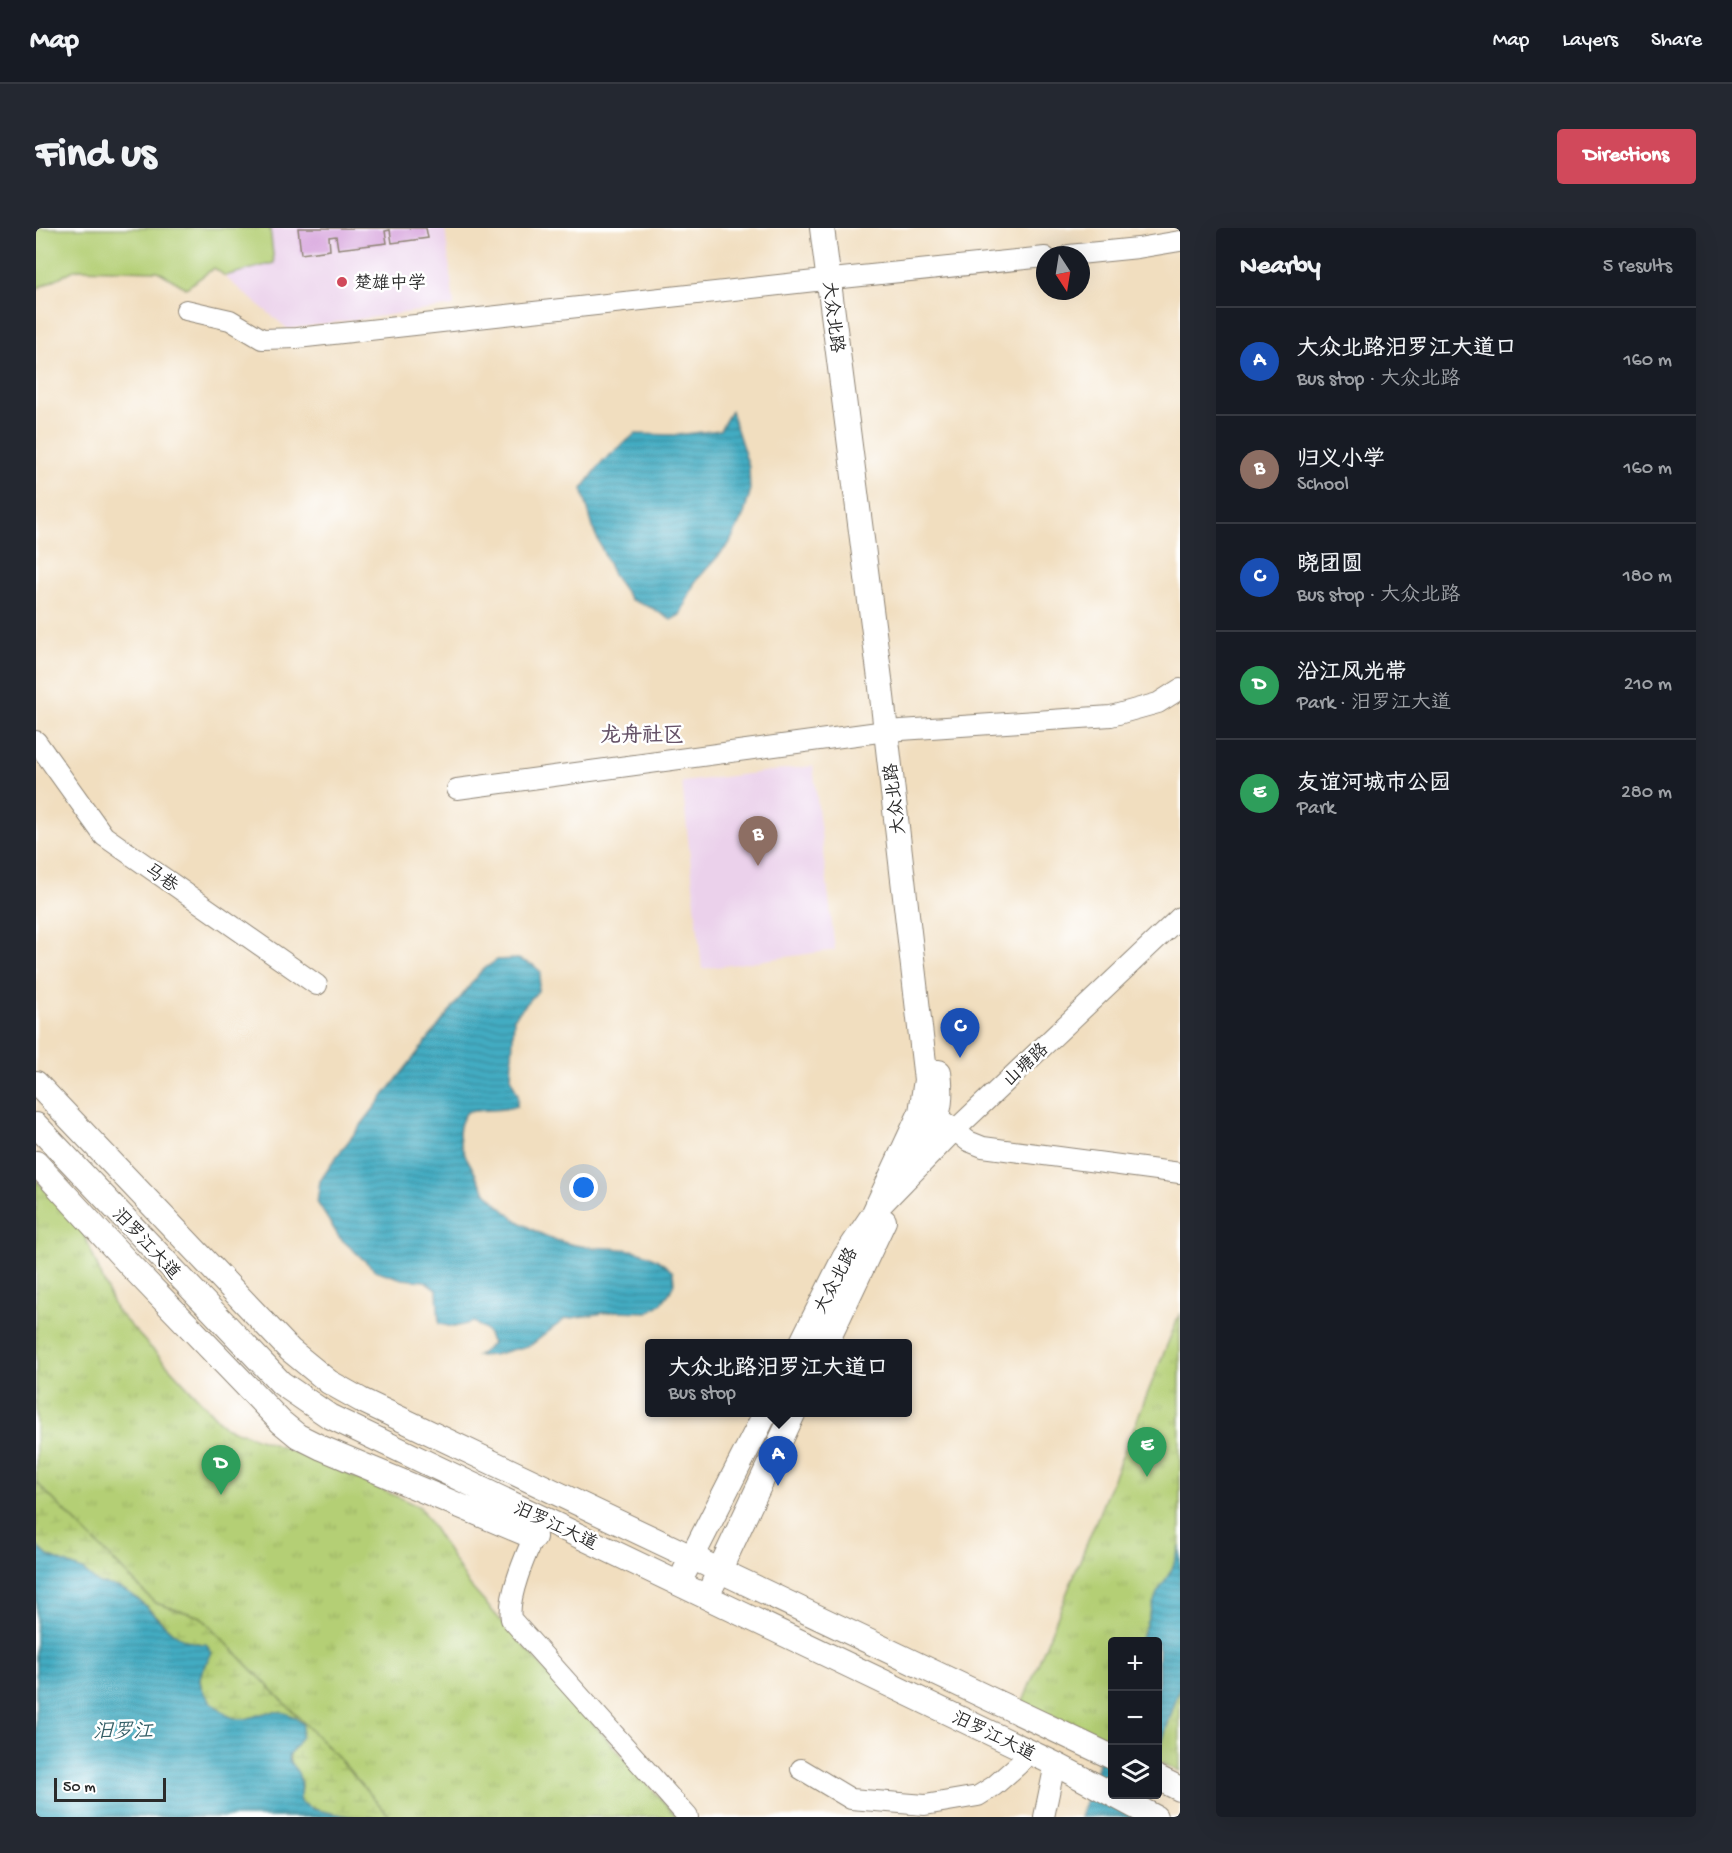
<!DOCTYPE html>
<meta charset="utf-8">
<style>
:root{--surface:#171b24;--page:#242831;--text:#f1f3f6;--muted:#9ea1a6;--line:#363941;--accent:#d1495b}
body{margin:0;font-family:"Gochi Hand","LXGW WenKai TC",sans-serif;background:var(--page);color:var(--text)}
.controls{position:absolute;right:18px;bottom:18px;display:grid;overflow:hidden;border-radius:6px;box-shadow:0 6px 24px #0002}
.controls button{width:54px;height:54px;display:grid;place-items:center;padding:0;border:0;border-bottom:2px solid var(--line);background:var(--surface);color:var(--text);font:30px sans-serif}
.compass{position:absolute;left:1000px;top:18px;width:54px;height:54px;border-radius:50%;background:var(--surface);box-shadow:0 6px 24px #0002;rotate:168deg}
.scale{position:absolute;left:18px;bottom:15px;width:112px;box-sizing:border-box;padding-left:6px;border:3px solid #2b2b2b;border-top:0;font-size:16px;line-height:21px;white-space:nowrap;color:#2b2b2b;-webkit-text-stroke:4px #fff;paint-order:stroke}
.you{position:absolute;left:548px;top:960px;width:21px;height:21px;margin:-15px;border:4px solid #fff;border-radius:50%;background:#1a73e8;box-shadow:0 0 0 9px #1a73e833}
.badge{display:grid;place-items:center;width:39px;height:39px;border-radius:50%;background:var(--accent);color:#fff;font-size:20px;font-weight:700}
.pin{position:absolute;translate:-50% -50px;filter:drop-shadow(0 2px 3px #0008)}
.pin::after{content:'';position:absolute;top:32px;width:21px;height:18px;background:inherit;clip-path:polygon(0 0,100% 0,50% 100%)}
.popup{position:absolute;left:609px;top:1111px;width:267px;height:78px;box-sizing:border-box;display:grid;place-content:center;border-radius:6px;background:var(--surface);filter:drop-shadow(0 2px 4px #0005);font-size:20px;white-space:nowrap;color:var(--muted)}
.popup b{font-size:22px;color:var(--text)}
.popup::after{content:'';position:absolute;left:50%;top:100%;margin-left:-12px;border:12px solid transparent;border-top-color:var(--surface)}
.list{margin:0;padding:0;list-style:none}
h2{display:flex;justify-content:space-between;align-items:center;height:78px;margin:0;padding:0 24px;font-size:26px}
h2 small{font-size:20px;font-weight:400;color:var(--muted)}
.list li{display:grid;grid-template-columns:39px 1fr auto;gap:18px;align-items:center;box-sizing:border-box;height:108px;padding:0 24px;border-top:2px solid var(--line)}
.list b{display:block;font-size:22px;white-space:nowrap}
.list p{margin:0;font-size:20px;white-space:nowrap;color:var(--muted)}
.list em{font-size:20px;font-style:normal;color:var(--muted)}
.icon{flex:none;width:33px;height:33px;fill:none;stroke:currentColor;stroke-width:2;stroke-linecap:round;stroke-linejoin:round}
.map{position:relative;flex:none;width:1144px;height:1589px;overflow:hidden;border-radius:6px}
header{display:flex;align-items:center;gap:36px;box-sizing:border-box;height:84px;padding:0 30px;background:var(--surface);border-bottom:2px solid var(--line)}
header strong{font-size:28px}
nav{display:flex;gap:33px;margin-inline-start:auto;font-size:21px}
.intro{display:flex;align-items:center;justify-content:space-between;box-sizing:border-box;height:144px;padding:0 36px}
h1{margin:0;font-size:42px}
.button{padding:15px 27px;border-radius:6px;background:var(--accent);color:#fff;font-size:21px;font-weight:700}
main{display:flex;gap:36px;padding:0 36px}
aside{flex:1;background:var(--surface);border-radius:6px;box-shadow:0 6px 24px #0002}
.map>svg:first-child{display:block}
</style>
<header>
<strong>Map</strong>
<nav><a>Map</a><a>Layers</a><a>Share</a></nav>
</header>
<div class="intro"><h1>Find us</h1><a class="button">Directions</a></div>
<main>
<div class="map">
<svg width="1144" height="1589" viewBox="0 0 1144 1589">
<defs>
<pattern id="grass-tufts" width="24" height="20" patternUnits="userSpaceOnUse" patternTransform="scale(1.5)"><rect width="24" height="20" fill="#b4cf75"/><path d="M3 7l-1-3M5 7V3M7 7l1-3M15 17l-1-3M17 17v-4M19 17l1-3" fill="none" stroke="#9bb265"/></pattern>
<pattern id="wetland-marsh" width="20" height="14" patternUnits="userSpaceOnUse" patternTransform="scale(1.5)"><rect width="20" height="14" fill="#b4cf75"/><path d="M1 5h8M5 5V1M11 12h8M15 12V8" fill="none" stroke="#9bb265"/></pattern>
<pattern id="water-rules" width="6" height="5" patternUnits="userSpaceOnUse" patternTransform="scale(1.5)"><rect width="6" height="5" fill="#43acc2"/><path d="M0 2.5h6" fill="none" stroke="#388c9e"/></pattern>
</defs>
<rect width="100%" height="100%" fill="#fff"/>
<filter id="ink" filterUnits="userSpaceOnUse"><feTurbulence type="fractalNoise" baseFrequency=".0167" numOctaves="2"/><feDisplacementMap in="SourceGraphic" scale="12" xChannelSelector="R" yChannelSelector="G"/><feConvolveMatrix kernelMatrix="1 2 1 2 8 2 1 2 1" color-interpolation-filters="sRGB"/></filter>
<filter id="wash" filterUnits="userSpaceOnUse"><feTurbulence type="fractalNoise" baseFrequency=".008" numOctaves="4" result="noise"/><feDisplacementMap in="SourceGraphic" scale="24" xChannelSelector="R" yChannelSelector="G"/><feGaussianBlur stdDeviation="1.35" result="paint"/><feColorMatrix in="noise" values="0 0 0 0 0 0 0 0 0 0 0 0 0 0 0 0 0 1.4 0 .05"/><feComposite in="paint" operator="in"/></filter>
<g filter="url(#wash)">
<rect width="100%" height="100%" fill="#f1debf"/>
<path fill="#ebd1eb" d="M0,0H409L418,78L252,101L178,40L150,60L122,43L40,41L0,61Z
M777,538L799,722L666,741L646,554Z"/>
<path fill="url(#grass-tufts)" stroke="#707d50" stroke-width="1.5" d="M0,952L45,999L79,1081L189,1199L281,1232L384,1279L434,1358L641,1589H354L305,1533L165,1389L119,1375L0,1254Z
M1144,1085V1543L1122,1534V1414H1076V1514L986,1476Z"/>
<path fill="url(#wetland-marsh)" stroke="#707d50" stroke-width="1.5" d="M0,1254L119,1375L165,1389L305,1533L354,1589C324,1589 290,1589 264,1575C263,1567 266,1561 265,1554C262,1541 248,1535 256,1522L225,1486C217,1490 210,1492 201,1491C186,1489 164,1467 164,1451C164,1443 172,1432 176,1425C165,1420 151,1416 142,1409C117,1389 98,1355 63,1356L47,1343L12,1328L0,1317Z"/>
<path fill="#b4cf75" stroke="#707d50" stroke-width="1.5" d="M0,0H234L238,35L189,48L178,40L150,60L122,43L40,41L0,61Z"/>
<path fill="url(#water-rules)" stroke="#376c76" stroke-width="1.5" d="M695,183L713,239L714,265L708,286L693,316L659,354L644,387L635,392L616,380L595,372L577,347L558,303L546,261L566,234L599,206L639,207L684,202Z
M482,731L497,737L505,744L502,763L478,790L475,851L482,867L481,878C462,884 450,881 431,884C418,901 423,917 433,934C439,944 444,957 452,966C476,994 513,1015 551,1019C587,1022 607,1016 637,1044L638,1055L634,1064L626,1075L613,1084L581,1083L529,1091L495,1117L457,1127L441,1128L456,1116L451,1104L438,1094L418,1099L403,1096L401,1062L389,1053L366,1051L339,1042L303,1009L281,974L284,953L301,928L445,743L461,732Z
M0,1317L12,1328L48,1343L63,1356C113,1356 122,1416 170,1416L176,1425C172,1432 165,1442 164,1450C162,1465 188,1490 203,1491C212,1492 217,1488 225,1486C243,1481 254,1484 267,1496L265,1510L252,1529C253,1536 259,1539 262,1545C267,1555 263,1564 264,1574L276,1581L317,1589H0Z
M1144,1319V1459L1122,1527V1414L1104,1413L1121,1365L1135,1343Z
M1076,1495V1566L1109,1567L1101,1589H1044Z"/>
<g id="blocks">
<path fill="#d49dda" d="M262,0H390L392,10L356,15L354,2L349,3L351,15L302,21L300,8L293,9L294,22L265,26Z"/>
</g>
</g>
<g filter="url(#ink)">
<use href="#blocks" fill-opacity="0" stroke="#8e8475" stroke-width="1.5"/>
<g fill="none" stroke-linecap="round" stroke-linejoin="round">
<g stroke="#8e8475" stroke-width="22">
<path id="minor" d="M1033,27L1102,20L1144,13
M150,82L194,92L226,111L261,110L806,50L1009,29
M0,513L68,608L281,757
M421,561L850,503L1075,488L1122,475L1144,461
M910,895L932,913L947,919L1144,945
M846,977L918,903L1144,689
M503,1296C493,1320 471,1366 475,1391L652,1589
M765,1541L815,1571L889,1577L942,1568L958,1558L982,1537L994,1524
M1008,1589L1019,1536"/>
</g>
<g stroke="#8e8475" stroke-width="26">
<path id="major" d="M0,855L254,1122L293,1154L325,1172L1076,1529
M0,897L245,1155L293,1188L1019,1536L1119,1589
M882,924C900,892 908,883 903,844
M0,935L93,1036L245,1194L262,1208L286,1220L498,1309
M765,1116L808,1030L837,987L885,884L890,852L844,451L786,0
M790,1116L848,993
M649,1343L730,1184
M677,1356L758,1184
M1122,1550L1144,1561"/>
</g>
<use href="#minor" stroke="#fff" stroke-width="20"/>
<use href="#major" stroke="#fff" stroke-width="24"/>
</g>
</g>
<circle fill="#d1495b" stroke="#fff" stroke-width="2" cx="306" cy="54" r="6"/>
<g text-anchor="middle" stroke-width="5" stroke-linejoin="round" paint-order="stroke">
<g font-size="18" fill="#2b2b2b" stroke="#fff" text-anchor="start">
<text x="318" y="60">楚雄中学</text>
</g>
<g font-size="18" fill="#2b2b2b" stroke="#fff">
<text transform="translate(798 89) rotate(83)" y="6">大众北路</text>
<text transform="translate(858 571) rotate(-97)" y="6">大众北路</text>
<text transform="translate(126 649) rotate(35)" y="6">马巷</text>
<text transform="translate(989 836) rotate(-43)" y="6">山塘路</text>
<text transform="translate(111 1015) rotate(47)" y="6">汨罗江大道</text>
<text transform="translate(799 1052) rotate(-62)" y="6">大众北路</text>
<text transform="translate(520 1297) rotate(25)" y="6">汨罗江大道</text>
<text transform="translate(958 1507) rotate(26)" y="6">汨罗江大道</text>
</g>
<g font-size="20" font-style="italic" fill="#355f67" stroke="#fff">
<text x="87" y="1509">汨罗江</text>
</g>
<g font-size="21" font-weight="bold" fill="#665368" stroke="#fff">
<text x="606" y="513">龙舟社区</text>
</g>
</g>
</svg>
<div class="controls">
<button>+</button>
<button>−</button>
<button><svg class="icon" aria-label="layers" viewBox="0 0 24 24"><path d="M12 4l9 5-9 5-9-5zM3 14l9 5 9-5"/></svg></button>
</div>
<svg class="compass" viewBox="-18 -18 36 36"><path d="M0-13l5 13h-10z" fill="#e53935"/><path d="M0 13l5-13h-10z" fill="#9ea1a6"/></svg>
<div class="scale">50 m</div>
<div class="you"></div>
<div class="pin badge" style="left:742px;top:1258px;background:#1a4fb4">A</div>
<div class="popup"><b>大众北路汨罗江大道口</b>Bus stop</div>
<div class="pin badge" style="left:722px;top:638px;background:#8d6e63">B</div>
<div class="pin badge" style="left:924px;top:830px;background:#1a4fb4">C</div>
<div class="pin badge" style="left:185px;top:1267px;background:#2e9e5b">D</div>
<div class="pin badge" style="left:1111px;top:1249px;background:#2e9e5b">E</div>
</div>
<aside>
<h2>Nearby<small>5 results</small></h2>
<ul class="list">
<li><span class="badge" style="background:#1a4fb4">A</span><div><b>大众北路汨罗江大道口</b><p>Bus stop · 大众北路</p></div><em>160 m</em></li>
<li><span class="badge" style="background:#8d6e63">B</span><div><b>归义小学</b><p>School</p></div><em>160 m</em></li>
<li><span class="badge" style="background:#1a4fb4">C</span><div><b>晓团圆</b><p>Bus stop · 大众北路</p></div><em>180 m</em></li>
<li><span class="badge" style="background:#2e9e5b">D</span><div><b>沿江风光带</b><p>Park · 汨罗江大道</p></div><em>210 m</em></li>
<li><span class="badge" style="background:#2e9e5b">E</span><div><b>友谊河城市公园</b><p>Park</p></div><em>280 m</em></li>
</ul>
</aside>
</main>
